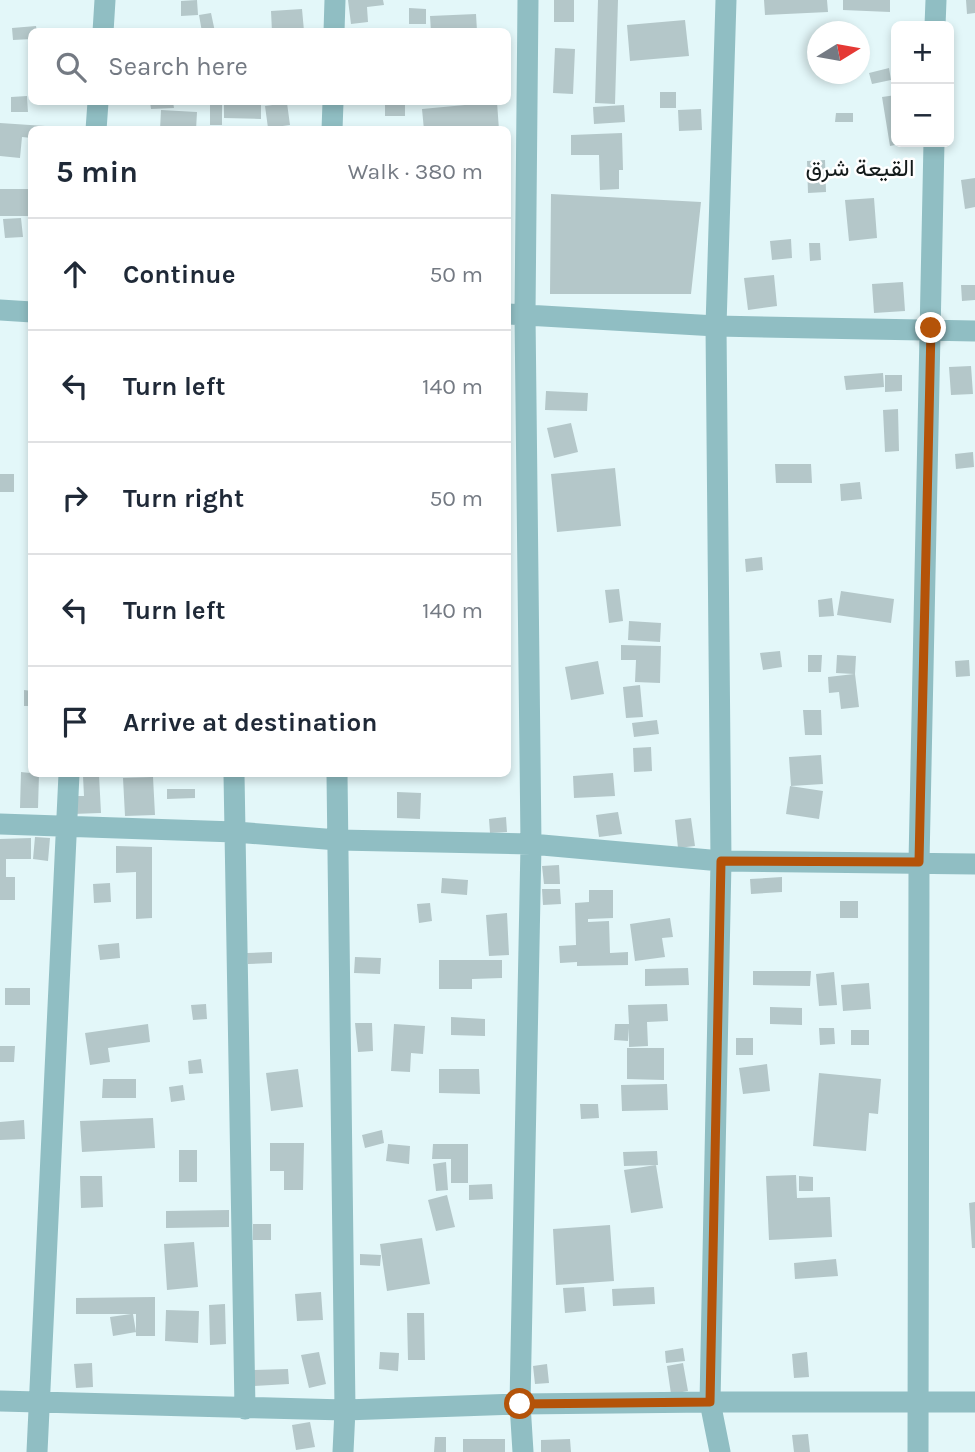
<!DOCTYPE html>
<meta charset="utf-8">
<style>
:root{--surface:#fff;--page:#f2f2f3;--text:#1f2937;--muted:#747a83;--line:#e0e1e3}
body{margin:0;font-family:Karla,Vazirmatn,sans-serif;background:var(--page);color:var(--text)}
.controls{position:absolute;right:21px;top:21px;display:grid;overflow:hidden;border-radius:10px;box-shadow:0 4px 10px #0003}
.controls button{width:63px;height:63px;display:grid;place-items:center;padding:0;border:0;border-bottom:2px solid var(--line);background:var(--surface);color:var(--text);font:35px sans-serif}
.compass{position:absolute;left:807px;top:21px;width:63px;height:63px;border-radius:50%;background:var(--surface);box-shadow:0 4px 10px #0003;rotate:79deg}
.stop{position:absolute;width:21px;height:21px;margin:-16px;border:5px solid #b45309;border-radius:50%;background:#fff}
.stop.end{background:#b45309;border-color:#fff;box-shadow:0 2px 7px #0008}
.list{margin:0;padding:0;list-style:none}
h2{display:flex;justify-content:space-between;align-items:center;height:91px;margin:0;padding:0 28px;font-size:30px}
h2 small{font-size:23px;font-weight:400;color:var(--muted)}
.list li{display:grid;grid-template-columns:46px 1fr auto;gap:21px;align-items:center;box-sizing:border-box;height:112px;padding:0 28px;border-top:2px solid var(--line)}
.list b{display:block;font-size:26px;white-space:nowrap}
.list em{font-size:23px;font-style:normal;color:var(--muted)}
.icon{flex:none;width:38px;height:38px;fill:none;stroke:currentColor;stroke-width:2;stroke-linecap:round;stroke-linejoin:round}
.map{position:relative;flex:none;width:975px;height:1452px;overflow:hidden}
.search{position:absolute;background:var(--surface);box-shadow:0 4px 10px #0003;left:28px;top:28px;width:483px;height:77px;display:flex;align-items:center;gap:18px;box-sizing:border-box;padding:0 24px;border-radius:10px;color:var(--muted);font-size:26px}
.panel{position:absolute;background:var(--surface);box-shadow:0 4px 10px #0003;left:28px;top:126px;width:483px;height:651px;border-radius:10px}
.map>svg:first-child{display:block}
</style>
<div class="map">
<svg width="975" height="1452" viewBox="0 0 975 1452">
<rect width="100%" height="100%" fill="#e3f7f9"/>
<path fill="#b4c7c9" d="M197,0L198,15L181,16V1Z
M348,0H383L384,5L367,7L368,22L351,24Z
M554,0H574V22H554Z
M598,0H618L615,104L595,103Z
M764,0H827L828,12L765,15Z
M843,0H890V12L843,10Z
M966,0H975V13L967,14Z
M409,8L426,9V24H409Z
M302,9L304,31L272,32L271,11Z
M211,13L215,32H202L199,15Z
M476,14L477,31L431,32L430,16Z
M685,20L689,56L630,61L627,25Z
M36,26L37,32H32V39L13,40L12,28Z
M555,48L575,49L573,94L553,93Z
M889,68L891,80L872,84L869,73Z
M660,92H676V108H660Z
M896,95V142L905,143L890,146L882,97Z
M27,96L28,112H11V97Z
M150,102H173L174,108L151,109Z
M210,102H222V125H210Z
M224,102L261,103V119L224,118Z
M385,102H405V116H385Z
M497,102L499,130H424L422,109Z
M287,103L290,125L268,128L265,106Z
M624,105L625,122L594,124L593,107Z
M701,109L702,130L679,131L678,110Z
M161,110L197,112L196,130H160Z
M836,113H853V122H835Z
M0,123L45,126L44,130H32V138L22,137L20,158L0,156Z
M622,133L623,170H619V189L600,190L599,155H571V135Z
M825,160L826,192L808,193L807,161Z
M975,178V207L965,209L961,180Z
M0,189H29L28,216H0Z
M551,194L701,202L691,294H550Z
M874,198L877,238L849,241L845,200Z
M21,218L23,237L5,238L3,219Z
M791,239L792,258L772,260L770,241Z
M809,243H820L821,260L810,261Z
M774,275L777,306L748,310L744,278Z
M903,282L905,311L874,313L872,284Z
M961,285H975V300L962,301Z
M971,366L973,394L951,395L949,367Z
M883,373L884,387L846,390L844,376Z
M885,375H902V391L885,392Z
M546,391L588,393L587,411L545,410Z
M898,409L899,451L885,452L883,410Z
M571,423L578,452L554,458L547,428Z
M973,452L974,467L956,469L955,454Z
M775,464H811L812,483H776Z
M615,468L621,526L557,532L551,474Z
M0,474H14V492H0Z
M860,482L862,499L841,501L840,484Z
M762,557L763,570L746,572L745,559Z
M619,589L623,621L609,623L605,590Z
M841,591L894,599L891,623L837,615Z
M832,598L834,616L819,617L818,600Z
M629,621L661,623L660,642L628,640Z
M621,645L661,646L660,683L635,682L636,660H621Z
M780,651L782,667L763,670L760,653Z
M808,655H822L821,672H808Z
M837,655L856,656L855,674L859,707L841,709L839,692L829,693L828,677L854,674L836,673Z
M969,660L970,676L956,677L955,661Z
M598,661L604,694L571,700L565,667Z
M640,685L643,717L626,718L623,687Z
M24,690L32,691V706H24Z
M803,710H821L822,735H805Z
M657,720L659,734L634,737L632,723Z
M651,747L652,771L634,772L633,748Z
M821,755L823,784L791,786L789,757Z
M21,772L39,774L38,808H20Z
M613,773L615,796L574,798L573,776Z
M99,775L101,813L72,814L71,796H84L83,776Z
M153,777L155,815L125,816L123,778Z
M790,786L823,791L819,819L786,814Z
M167,789H195V798L167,799Z
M397,792L421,793L420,819L397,818Z
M618,812L622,834L599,837L596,815Z
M506,817L507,832L490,833L489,819Z
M691,818L695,846L678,848L675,820Z
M35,837L50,838L48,861L33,859Z
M31,838V859H6V877H15V900H0V839Z
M116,846L152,847V918L136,919V872L116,873Z
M559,865L560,884H544L542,866Z
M782,877V892L751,894L750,879Z
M442,878L468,880L467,895L441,893Z
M110,883L111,902L94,903L93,884Z
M542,889H560L561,904L543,905Z
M589,890H613V918L588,919V922L609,921L610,953L628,952V965L577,966V962L560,963L559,946L576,945L575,903L589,902Z
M840,901H858V918H840Z
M430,903L432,921L419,923L417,904Z
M507,913L509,955L489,956L486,915Z
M670,918L673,937L662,938L665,957L635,961L630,924Z
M119,943L120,958L100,960L98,945Z
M272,952V963L248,964L247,953Z
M355,957L381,958L380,974L354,973Z
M439,960H502V978L472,979V989H439Z
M688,968L689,985L645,986V969Z
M753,971H811L810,986L753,985Z
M834,972L837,1005L819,1006L816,974Z
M869,983L871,1009L843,1011L841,985Z
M5,988H30V1005H5Z
M206,1004L207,1019L193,1020L191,1005Z
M667,1004L668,1021L647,1022L648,1046L629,1047V1028L628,1041L614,1040L615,1024H629L628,1005Z
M770,1007L802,1008V1025L770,1024Z
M451,1017L485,1019V1036L451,1035Z
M355,1023H372L373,1051L358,1052Z
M148,1024L150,1042L108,1048L110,1062L90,1065L85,1033Z
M394,1024L425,1026L423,1054L411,1053L410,1072L391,1071Z
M819,1028H834L835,1044L820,1045Z
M851,1030H869V1045H851Z
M736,1038H753V1055H736Z
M0,1046H15L14,1062H0Z
M627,1048H664V1080L627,1079Z
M201,1059L203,1073L189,1074L188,1061Z
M767,1064L770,1091L743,1094L739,1068Z
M298,1069L303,1107L271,1111L266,1073Z
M439,1069H479L480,1094L439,1093Z
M819,1073L881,1079L878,1114L869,1113L866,1151L813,1146Z
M103,1079H136V1098H102Z
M667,1084L668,1110L622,1111L621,1085Z
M183,1085L185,1100L171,1102L169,1087Z
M580,1104H598L599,1118L581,1119Z
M153,1118L155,1148L82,1152L80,1121Z
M24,1120L25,1139L0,1140V1122Z
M382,1130L384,1143L365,1148L362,1135Z
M270,1143H304L303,1190H284V1171H270Z
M388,1144L410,1146L409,1164L386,1161Z
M433,1144H468V1183H451V1159H432Z
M179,1150H197V1182H179Z
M657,1151L658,1165L624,1166L623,1152Z
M446,1162L448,1190L436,1191L433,1164Z
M656,1165L663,1208L631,1213L624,1170Z
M796,1175L797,1198L830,1197L832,1237L769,1240L766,1176Z
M80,1176H102L103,1207L81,1208Z
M799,1176L813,1177V1191H799Z
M492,1184L493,1199L469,1200V1185Z
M447,1195L455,1227L436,1231L428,1200Z
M975,1202V1248H972L969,1203Z
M229,1210V1227L166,1228V1211Z
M253,1224H271V1240H253Z
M610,1225L614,1281L556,1285L553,1229Z
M422,1238L430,1284L387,1291L380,1244Z
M194,1242L198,1287L167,1290L164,1244Z
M360,1254L381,1255L380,1266L360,1265Z
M836,1259L838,1276L795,1279L794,1263Z
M584,1287L586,1311L565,1313L563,1288Z
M654,1287L655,1304L613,1306L612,1289Z
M321,1292L323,1320L297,1321L295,1294Z
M155,1297V1336H136V1314H133L136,1332L113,1336L110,1317L131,1314H76V1298Z
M225,1304L226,1344L210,1345L209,1305Z
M166,1310L199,1311L198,1343L165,1341Z
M407,1313H424L425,1360H408Z
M683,1348L685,1361L666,1363L665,1351Z
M319,1352L326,1384L309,1388L301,1355Z
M380,1352L399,1353L398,1371L379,1369Z
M807,1352L809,1377L794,1378L792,1354Z
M92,1363L93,1387L76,1388L74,1364Z
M683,1363L688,1391L671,1394L667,1366Z
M547,1364L549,1383L535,1384L533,1366Z
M288,1369L289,1384L254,1386L253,1370Z
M310,1422L315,1447L296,1450L292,1425Z
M808,1434L810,1452H794L792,1435Z
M435,1437H446V1452H434Z
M463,1439H505V1452H463Z
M570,1439L571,1452H541V1440Z"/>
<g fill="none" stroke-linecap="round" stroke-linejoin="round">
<path stroke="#90bec3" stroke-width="21" d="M935,26L936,0
M103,32L105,0
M334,32L335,0
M96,130L98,102
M332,130L333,102
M0,310L32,312
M508,314L716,326L975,331
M234,774L245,1409
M337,774L345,1410L343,1452
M0,824L235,832L338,840L531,844L721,861L975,864
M0,1401L345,1410L520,1404L710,1402H975
M37,1452L69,774
M523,1452L520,1404L531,844L525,314L528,0
M720,1452L710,1402L721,861L716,326L726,0
M918,1452L919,862L934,142"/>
</g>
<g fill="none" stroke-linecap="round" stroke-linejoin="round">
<path stroke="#b45309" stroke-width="9" d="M520,1404L710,1402L721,861L919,862L931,328"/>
</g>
<g text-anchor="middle" stroke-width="5" stroke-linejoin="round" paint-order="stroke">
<g font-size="24" fill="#141b1b" stroke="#fff">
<text x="860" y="176">القيعة شرق</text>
</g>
</g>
</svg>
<div class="controls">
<button>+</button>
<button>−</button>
</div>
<svg class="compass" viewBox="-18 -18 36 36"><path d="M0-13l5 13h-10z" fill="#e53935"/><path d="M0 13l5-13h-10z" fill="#747a83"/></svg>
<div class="stop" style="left:520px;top:1404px"></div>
<div class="stop end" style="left:931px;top:328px"></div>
<div class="search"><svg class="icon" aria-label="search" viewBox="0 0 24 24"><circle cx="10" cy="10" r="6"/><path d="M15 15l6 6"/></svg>Search here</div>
<section class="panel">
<h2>5 min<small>Walk · 380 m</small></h2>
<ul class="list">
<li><svg class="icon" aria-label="ahead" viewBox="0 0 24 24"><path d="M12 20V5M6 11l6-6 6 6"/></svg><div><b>Continue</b></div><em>50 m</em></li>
<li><svg class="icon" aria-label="left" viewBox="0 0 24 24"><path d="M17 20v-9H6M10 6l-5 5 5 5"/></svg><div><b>Turn left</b></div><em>140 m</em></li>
<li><svg class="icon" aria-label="right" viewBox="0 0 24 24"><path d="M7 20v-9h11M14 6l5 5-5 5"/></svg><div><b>Turn right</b></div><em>50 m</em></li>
<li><svg class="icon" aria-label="left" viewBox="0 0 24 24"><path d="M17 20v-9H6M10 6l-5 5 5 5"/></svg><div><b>Turn left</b></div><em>140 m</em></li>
<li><svg class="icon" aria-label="arrive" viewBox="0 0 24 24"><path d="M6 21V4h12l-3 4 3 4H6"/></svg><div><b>Arrive at destination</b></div></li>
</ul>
</section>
</div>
